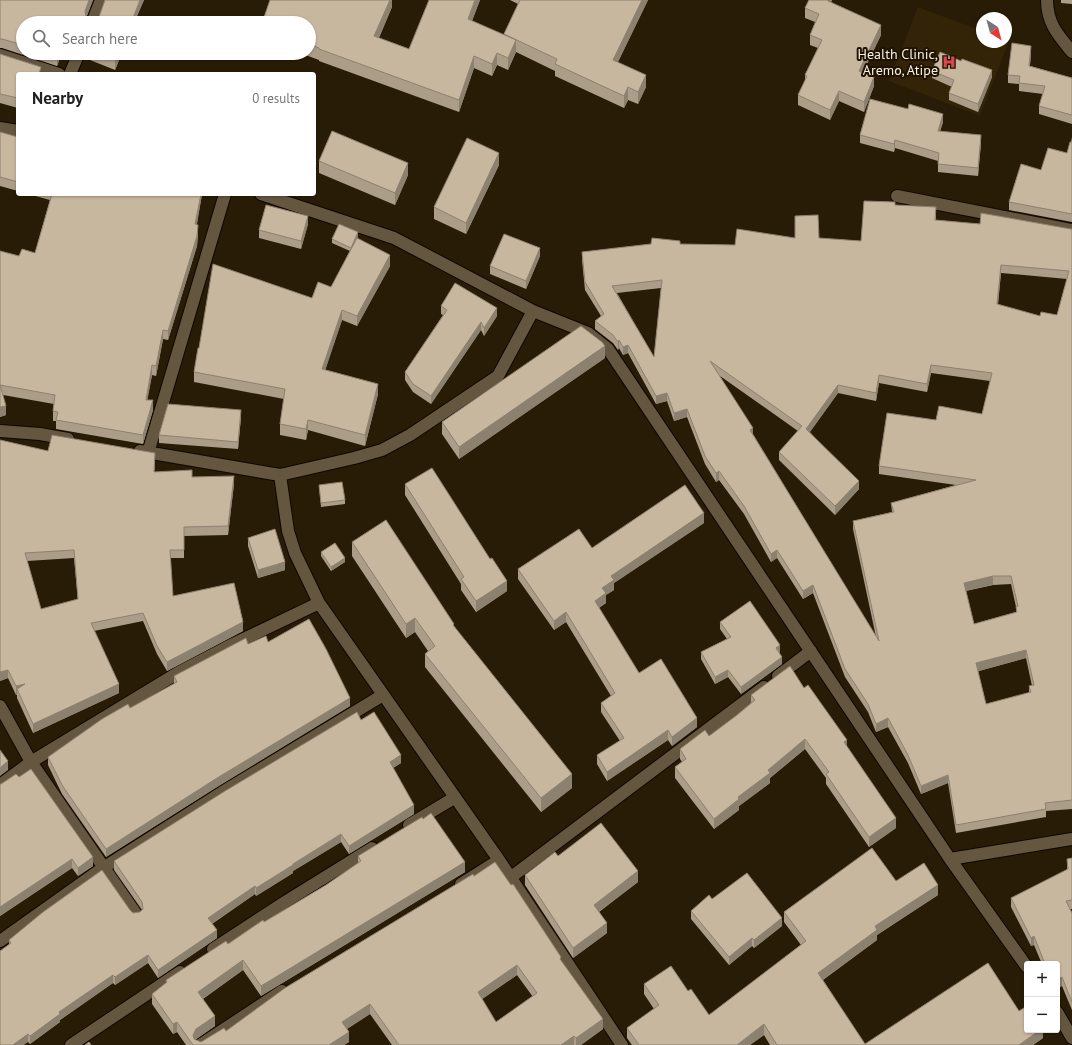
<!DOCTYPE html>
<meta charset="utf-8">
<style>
:root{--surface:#fff;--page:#f2f2f2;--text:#222;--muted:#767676;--line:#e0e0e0}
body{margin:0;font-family:"PT Sans",sans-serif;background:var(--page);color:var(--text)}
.controls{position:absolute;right:12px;bottom:12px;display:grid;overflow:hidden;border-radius:4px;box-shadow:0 1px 3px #0004}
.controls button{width:36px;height:36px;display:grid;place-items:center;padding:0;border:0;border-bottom:1px solid var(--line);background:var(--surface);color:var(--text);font:20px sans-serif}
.compass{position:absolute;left:976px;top:12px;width:36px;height:36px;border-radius:50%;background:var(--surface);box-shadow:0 1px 3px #0004;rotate:144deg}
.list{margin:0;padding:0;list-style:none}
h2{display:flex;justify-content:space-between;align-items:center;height:52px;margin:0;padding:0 16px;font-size:17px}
h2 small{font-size:13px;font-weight:400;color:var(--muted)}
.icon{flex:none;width:22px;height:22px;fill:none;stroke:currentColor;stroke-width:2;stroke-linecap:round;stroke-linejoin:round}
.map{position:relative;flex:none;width:1072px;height:1045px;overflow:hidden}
.search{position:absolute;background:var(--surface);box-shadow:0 1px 3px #0004;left:16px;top:16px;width:300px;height:44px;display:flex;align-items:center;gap:10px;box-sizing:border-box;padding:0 14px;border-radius:22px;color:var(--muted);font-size:15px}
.panel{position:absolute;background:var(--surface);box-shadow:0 1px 3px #0004;left:16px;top:72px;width:300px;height:124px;border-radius:4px}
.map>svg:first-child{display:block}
</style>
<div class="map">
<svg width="1072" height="1045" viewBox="0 0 1072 1045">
<rect width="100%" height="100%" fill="#281c07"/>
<path fill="#332307" d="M918,7L982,31V42H1006V40L1009,41L980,116L889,81Z"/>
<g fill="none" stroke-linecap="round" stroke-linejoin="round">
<g stroke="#110600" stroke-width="14">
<path id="street" d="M92,23L101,0
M0,55L59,74
M70,74L79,53
M0,128L18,131
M261,194L394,238L533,311L588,333L608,349L950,859L1027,967
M897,196L1072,230
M0,431L40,434L68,439
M140,451L280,475L354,458L382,450L410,435L498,376L533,311
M148,453L225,194
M280,475L288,531L295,553L319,603L499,860L622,1045
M778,676L811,651
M0,706L31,762L136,914
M0,785L31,762L181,671L227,647L319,603
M409,825L454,798
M950,859L1072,839
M510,878L764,687
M461,884L499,860
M0,941L103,868L221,793L383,695
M213,949L285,902L372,848
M1057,1012L1072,1038
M71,1045L180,972
M200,1045L282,991"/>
</g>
<g stroke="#110600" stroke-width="14">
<path id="secondary" d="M1047,0C1047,23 1058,35 1072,52"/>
</g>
<use href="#street" stroke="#655640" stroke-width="12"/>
<use href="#secondary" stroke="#655640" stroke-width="12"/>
</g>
<path fill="#ac9d89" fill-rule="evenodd" d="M0,0H93L86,18L90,21H94L99,17L105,0H144L134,23H23V53H62L57,66L2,48H0Z
M392,0V7L379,38L409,49L480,0L472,21L504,35V34L518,4L510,0H648L618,62L646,87L638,104L628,100L624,108L555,76V71L516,52L508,70L497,65L492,76L474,68L459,112L319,61V60L300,53H309V23Z
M809,0H832L831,2L881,35L863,72L874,86L864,112L839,101L830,120L798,105V95L805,81V75L818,48L810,45V35L815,22L805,18V8Z
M1061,0H1072V4L1061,3Z
M85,53H122L115,70L85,58Z
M0,54L41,74H18V108L0,103Z
M1031,54L1030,66L1072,78V124L1039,114V106L1043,94L1019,91V84L1008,83V75Z
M932,71L992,77L978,112L949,100V93L952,87L932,78Z
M943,122L940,131L981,143L978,176L938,172V161L895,148L894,152L860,143V135Z
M0,132L18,137V191L0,186Z
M1072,137V222L1009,210V202L1041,170L1067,153L1071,142Z
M319,161L408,175L395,205L319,173Z
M499,165L466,234L434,219V207Z
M28,194H202L197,224L198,234L197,246L168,340L163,339L156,376L152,375L147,400L153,410L143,444L56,429V421H53V411L54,404L3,395L6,415L0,417V251L19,256L35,253L50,200Z
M895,205L936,215V220L980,224L1071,229H1072V809L1046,811V817L956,833L948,783L921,794L908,763L888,727L876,732L868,712L845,677L813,593L803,599L777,558L771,562L744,514L719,480L716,482L705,464L687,417L674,421L667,401L656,404L628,353L623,355L619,348L618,350L613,343L595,329V321L601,316L585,290L582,260V252L651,244H680L735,245L795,238H819L861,241ZM1001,273L1067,279L1057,315L1040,316L998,305ZM661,288L654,357L617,293ZM931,373L990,381L982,414L936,420L879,466V474L956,485L891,503L892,512L853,521V529L876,637L753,434L720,376L798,431L779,452V460L835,515L859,489L810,432L838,393L876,401L879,383L927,392ZM1011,584L1016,607V612L974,624L966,591L993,585ZM1026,658L1032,686H1029V693L986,704L978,671Z
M308,224L301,249L259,238V230Z
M358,236L357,239L390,266L357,326L342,320L325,370L378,394L365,446L308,430L306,440L280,435V424L284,399L194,382V372L199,348L312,298L331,287L350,251L332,243V239Z
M540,256L526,289L490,274V266Z
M441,306L497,316L484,336L481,330L431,404L413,392L405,380V372L443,315L441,314Z
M605,358L459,459L442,434V422Z
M241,417L238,449L159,443V435Z
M0,440L48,451L155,461L154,472L192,477L234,484L228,535L184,536V558H170L173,596L243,631L167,671L157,654L143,621L94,631L119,693L33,733L17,698V695H16L8,678L0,681ZM74,558L78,600L41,609L27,561Z
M405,484L490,559L507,591L476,612L461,590V584L405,495Z
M319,485L345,500V504L321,507Z
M704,523L614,583V590L606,595V603L599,608L639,673L697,727L672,746L668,740L607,781L597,764V755L620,741L601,712V703L611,696L566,622L554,630L518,579V569L592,548Z
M248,538L285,570L258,578L248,546Z
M352,542L454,626L572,788L541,812L425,667V654L428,651L415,632L406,638L352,556Z
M321,552L345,562L331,571L321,556Z
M720,622L780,652L779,653L782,664L741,694L728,677L715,684L701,659V652L727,639L720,629Z
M268,642L350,706L217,787L106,857L62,794L48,765V757L174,684V676L248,644Z
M804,688L847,746L896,828L869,847L826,784V778L805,749L770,778V783L739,806V810L714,829L675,778V767L682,762L680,759V749L709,736L737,715L751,703V695Z
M361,720L401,763L393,768L414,814L349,854L341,842L293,871V873L256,896L255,894L212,924L217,938L158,978L148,963L115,985L113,983L60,1020V1022L30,1044L28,1042L9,945V940L130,910L133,913L140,912L142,910L114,870V861Z
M19,777L93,866L78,876L72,868L0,916V784H1Z
M358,856L465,872L261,996L243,970L203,999L215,1026L195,1040L201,1042L226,1031L474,876L561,961L603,1029L581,1045H392L370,1014L347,1029L349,1042L344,1045H186L177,1032L173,1034L152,1004V994L166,983V980L228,944L326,885L358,863ZM517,975L533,997L496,1022L482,999Z
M558,856L638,882L599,912L607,933L573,958L525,885V875Z
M1072,858V909H1070L1072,913V1010L1062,986L1057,988V964H1042L1034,945L1031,946L1011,907V898L1067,870V859Z
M896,881L938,895L877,935V940L823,980L865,1044L1019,1011L1043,1030V1038L1033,1045H770L764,1035L750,1045H632L627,1038V1028L654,1009L644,994V984L688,991L709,1015L801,945L784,922V912Z
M712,899L782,926L754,948L752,946L729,965L691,919V911Z"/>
<path fill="#8c806f" d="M89,0H93L85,21V11Z
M140,0H144L134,23H131Z
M390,0H392V7L374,48V36Z
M475,0H480L468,31V19Z
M642,0H648L613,72V60Z
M828,0H832L828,10Z
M881,25V35L859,81V71Z
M516,40V52L508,70V58Z
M1031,46V54L1029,74V66Z
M58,53H62L57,66V56Z
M118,53H122L115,70V60Z
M497,53V65L492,76V64Z
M474,56V68L459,112V100Z
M992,70V77L978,112V104Z
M646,75V87L638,104V92Z
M874,77V86L864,112V102Z
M628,87V100L624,108V96Z
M839,91V101L830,120V110Z
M943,114V122L938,139V131Z
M981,135V143L978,176V168Z
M895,140V148L894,152V144Z
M499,153V165L466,234V223Z
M408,163V175L395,205V193Z
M201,194H202V195L195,233V224Z
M308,216V224L301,249V241Z
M198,225V234L197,246L168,340V331Z
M358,232V236L351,252V248Z
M540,248V256L526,289V281Z
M390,255V266L357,326V316Z
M1001,265V273L997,312V304Z
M497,308V316L484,336V328Z
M342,310V320L322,380V369Z
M481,322V330L431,404V396Z
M163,330V339L156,376V366Z
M619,340V348L618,350V342Z
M628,345V353L623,355V347Z
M605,346V358L459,459V447Z
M152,365V375L146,409V400Z
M931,365V373L927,392V384Z
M879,375V383L876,401V393Z
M378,384V394L365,446V435Z
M838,385V393L806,437V429Z
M667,393V401L656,404V396Z
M153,400V410L143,444V435Z
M6,406V415L0,417V407Z
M687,409V417L674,421V413Z
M241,410V417L238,449V442Z
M308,420V430L306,440V429Z
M753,428V436L750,430Z
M155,453V461L154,481V472Z
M719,471V480L716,482V473Z
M234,476V484L228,535V526Z
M859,481V489L835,515V506Z
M704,513V523L614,583V590L606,595V603L595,610V601L602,588L611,576Z
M777,550V558L771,562V554Z
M345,558V562L331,571V567Z
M285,562V570L258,578V570Z
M993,576V585L964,591V583Z
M507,581V591L476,612V601Z
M813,585V593L803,599V591Z
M566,612V622L554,630V621Z
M415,618V632L406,638V624Z
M243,622V631L167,671V662Z
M780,645V652L776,655V648Z
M1026,650V658L976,672V663Z
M782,657V664L741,694V687Z
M8,670V678L0,681V672Z
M728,670V677L715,684V677Z
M25,684L17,689V695H16V686Z
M119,684V693L33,733V724Z
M350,698V706L217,787L106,857V849L217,778Z
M697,718V727L672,746V737Z
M888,718V727L876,732V724Z
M668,730V740L607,781V772Z
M805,739V749L770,778V783L739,806V810L714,829V819L768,770Z
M847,740V750L844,742Z
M401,755V763L390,770V762Z
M8,761V770L0,776V768Z
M572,774V788L541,812V798Z
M948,775V783L921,794V786Z
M414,805V814L349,854V846Z
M896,818V828L869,847V837Z
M341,834V842L293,871V873L256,896V888L293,864Z
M93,857V866L78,876V868Z
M72,859V868L0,916V907Z
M465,862V872L261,996V986Z
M638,871V882L594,915V905Z
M938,885V895L877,935V940L818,983V973L875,926Z
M255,886V894L208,926V918Z
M782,918V926L754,948V940Z
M607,923V933L573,958V948Z
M217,930V938L158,978V970Z
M1034,936V945L1031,946V938Z
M752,938V946L729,965V957Z
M148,955V963L115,985V977Z
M243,960V970L198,1002V992Z
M517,965V975L478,1002V992Z
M113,975V983L60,1020V1022L30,1044V1036L59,1012Z
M1062,977V986L1057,988V980Z
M370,1004V1014L342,1032V1022Z
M215,1016V1026L196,1039L193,1045V1035L196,1029Z
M603,1019V1029L581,1045H576V1038Z
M177,1022V1032L173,1034V1024Z
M764,1024V1035L750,1045H737Z
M1040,1030H1043V1038L1033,1045H1019Z
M349,1032V1042L344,1045H329Z
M28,1034V1042L24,1045H13Z
M574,1036V1045H561Z"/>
<path fill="#c8b79f" stroke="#8c806f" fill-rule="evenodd" d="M0,0H89L85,11L86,18L90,21H94L99,17L105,0H140L131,23H23V45L2,39H0Z
M270,0H390L374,36L409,49L429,0H475L468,19L516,40L508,58L497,53L492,64L474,56L459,100L319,49V48L309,44V23H262Z
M520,0H642L613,60L646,75L638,92L628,87L624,96L555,64L557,59L504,34Z
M809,0H828V1L881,25L859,71L874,77L864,102L839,91L830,110L798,95L807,76L805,75L822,40L810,35L819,14L805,8Z
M1012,43L1031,46L1029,66L1072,78V115L1039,106L1045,86L1019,83L1020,76L1008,75Z
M940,52L961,61L962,59L992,70L978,104L949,93L954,80L932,71Z
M47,53H58L57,56Z
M97,53H118L115,60Z
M0,54L41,67L39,74H18V98L0,94Z
M870,99L908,109L909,104L943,114L938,131L981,135L978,168L938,164L939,153L895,140L894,144L860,135Z
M332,131L408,163L395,193L319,161Z
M0,132L18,137V182L0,177Z
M467,138L499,153L466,223L434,207Z
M1070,142H1072V214L1009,202L1021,164L1041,170L1048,148L1067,153Z
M52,194H201L195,224L198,225L197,236L168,331L163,330L156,366L152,365L146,400H153L143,435L56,420L58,412L53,411L55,395L0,385L6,406L0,407V251L19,256L22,249L35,253Z
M864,201L895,202V205L936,207L935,220L980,224L981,213L1071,229H1072V800L1045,803L1046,809L956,825L948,775L921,786L908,755L888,718L876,724L868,704L845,669L813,585L803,591L777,550L771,554L744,506L719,471L716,473L705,456L687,409L674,413L667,393L656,396L628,345L623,347L619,340L618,342L613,335L595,321L604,314L585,282L582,252L651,244L652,238L680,241V244L735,245L737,229L795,238V216L818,215L819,238L861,241ZM1001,265L1069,271L1057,315L1041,312L1040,316L997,304ZM662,280L654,357L612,286ZM710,361L802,426L779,452L835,506L859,481L806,429L838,385L876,393L879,375L927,384L931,365L992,373L982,414L939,406L936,420L887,413L879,466L976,480L891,503L894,512L853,521L879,641L750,430L753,428ZM993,576H1011L1018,606L1016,607L1017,612L974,624L964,583ZM1026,650L1034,685L1029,686L1031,692L986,704L976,663Z
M266,205L308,216L301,241L259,230Z
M339,224L358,232L351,248L332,239Z
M504,234L540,248L526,281L490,266Z
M357,238L390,255L357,316L342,310L322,369L378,384L365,435L308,420L306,429L280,424L285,389L194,372L198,348H199L213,264L312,298L318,282L331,287Z
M455,283L497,308L484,328L481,322L431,396L413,384L405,372L447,310L441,306Z
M581,326L602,342L605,346L459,447L442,422Z
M168,404L241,410L238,442L159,435Z
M52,435L155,453L154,472L192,470V477L234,476L228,526L184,527V550H170L173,596L234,583L243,622L167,662L157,646L143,613L91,623L119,684L33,724L17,689L25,684L16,686L8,670L0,672V440L48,451ZM74,550L78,599L41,609L25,553Z
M432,468L490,559L492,558L507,581L476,601L461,579L464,577L405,484Z
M342,482L345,500L321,503L319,485Z
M685,485L704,513L611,576L614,580L602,588L606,593L595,601L639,673L661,659L697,718L672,737L668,730L607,772L597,755L624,738L601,703L615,693L566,612L554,621L518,569L579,529L592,548Z
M386,520L454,624L453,625L572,774L541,798L425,654L435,646L415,618L406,624L352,542Z
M275,529L285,562L258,570L248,538Z
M335,543L345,558L331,567L321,552Z
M750,601L780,645L776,648L782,657L741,687L728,670L715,677L701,652L731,637L720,622Z
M309,619L326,649L350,698L217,778L106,849L62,785L48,757L102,719L128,704L130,708L177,682L174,676L246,638L248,644L266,636L268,642Z
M790,666L804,688L808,685L847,740L844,742L896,818L869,837L826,774L829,772L805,739L768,770L770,773L738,797L739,799L714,819L675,767L686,759L680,749L705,730L709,736L737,715L755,700L751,695Z
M357,712L361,720L374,712L401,755L390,762L414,805L349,846L341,834L293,864V865L256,888L255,886L208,918L217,930L158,970L148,955L115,977L113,975L59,1012L60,1014L30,1036L28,1034L13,1045H0V951L11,943L9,940L43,912L102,870L130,910L133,913L140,912L143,909L142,902L114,861L225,791Z
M0,750L8,761L0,768Z
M31,769L93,857L78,868L72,859L0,907V784H1L16,774L19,777Z
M431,813L465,862L261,986L243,960L198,992L215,1016L196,1029L193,1035L194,1039L201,1042L224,1028L226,1031L285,988L473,874L474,876L495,862L511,885L513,884L561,957L560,959L603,1019L576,1038L574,1036L561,1045H399L370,1004L342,1022L349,1032L329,1045H193L177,1022L173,1024L152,994L167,982L166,980L226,941L228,944L263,920L264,922L326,885L361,861L358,856L422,817L423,819ZM517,965L537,993L496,1022L478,992Z
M601,823L638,871L594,905L607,923L573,948L525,875L555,852L558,856Z
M872,848L896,881L924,863L938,885L875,926L877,930L818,973L865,1044L988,963L1019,1011L1027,1006V1030H1040L1019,1045H777L764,1024L737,1045H639L627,1028L659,1005L644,984L671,966L688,991L691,989L709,1015L806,941L784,912Z
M1072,858V900L1066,901L1072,913V1002L1062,977L1057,980V964H1045L1034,936L1031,938L1011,898L1068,869L1067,859Z
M747,873L782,918L754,940L752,938L729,957L691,911L709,895L712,899Z
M89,1042L91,1045H85Z"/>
<defs>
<g id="hospital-bare" transform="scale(1.08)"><path d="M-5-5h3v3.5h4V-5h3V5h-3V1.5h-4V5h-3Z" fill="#e0444e" stroke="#1e1301" stroke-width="2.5" paint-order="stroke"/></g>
</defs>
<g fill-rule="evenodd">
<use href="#hospital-bare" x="949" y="62"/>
</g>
<g text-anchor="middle" stroke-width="4" stroke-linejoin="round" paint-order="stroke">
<g font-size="14" fill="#f8efe2" stroke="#1e1301" text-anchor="end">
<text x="938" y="59">Health Clinic,<tspan x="938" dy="16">Aremo, Atipe</tspan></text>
</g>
</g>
</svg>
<div class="controls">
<button>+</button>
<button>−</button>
</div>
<svg class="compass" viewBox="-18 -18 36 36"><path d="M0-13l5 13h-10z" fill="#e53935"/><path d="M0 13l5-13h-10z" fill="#767676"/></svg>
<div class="search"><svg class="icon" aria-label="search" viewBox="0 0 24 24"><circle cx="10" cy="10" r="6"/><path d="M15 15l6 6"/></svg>Search here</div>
<section class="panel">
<h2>Nearby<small>0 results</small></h2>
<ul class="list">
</ul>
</section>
</div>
